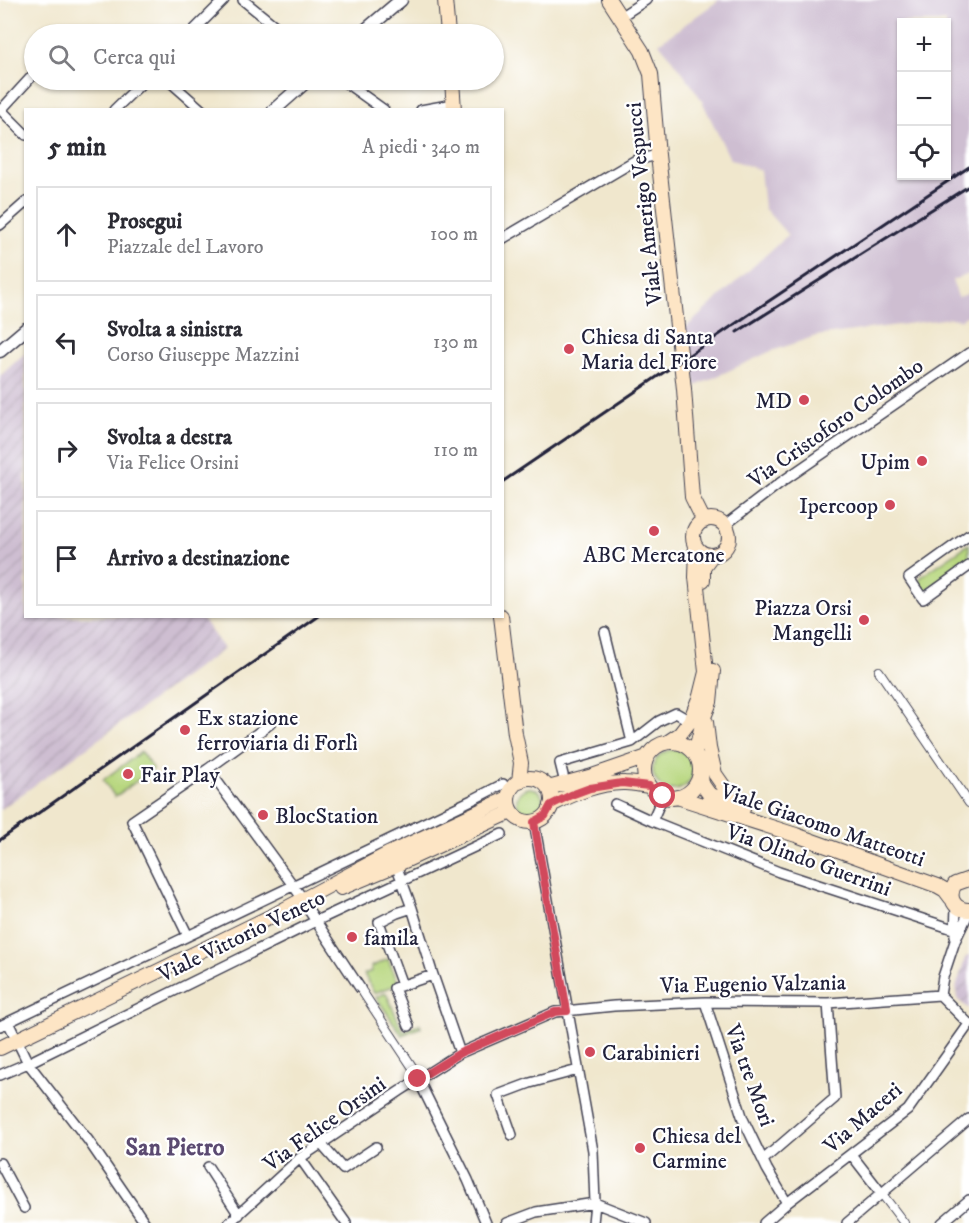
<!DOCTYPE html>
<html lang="it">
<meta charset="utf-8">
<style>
:root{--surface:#fff;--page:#f7f7f7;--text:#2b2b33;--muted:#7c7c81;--line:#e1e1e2}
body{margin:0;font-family:"IM FELL DW Pica",serif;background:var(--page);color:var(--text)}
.controls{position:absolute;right:18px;top:18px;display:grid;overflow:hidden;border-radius:0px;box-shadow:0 2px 4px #0004}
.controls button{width:54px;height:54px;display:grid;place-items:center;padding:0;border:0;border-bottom:2px solid var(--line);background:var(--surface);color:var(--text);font:30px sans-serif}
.stop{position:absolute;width:18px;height:18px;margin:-14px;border:4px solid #d1495b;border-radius:50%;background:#fff}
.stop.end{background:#d1495b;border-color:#fff;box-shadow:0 2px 6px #0008}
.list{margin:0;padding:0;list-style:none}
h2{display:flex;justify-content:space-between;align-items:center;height:78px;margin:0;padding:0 24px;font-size:26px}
h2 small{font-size:20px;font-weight:400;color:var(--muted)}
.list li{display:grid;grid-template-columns:39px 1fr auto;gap:18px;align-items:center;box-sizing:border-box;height:96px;margin:0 12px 12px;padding:0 12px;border:2px solid var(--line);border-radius:0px}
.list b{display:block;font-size:22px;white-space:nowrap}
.list p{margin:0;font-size:20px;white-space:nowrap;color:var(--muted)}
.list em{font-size:20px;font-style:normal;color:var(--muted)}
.icon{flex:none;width:33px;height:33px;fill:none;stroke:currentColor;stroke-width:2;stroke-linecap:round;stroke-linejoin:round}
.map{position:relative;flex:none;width:969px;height:1223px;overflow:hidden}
.search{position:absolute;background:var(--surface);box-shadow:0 2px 4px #0004;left:24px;top:24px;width:480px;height:66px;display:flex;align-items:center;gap:15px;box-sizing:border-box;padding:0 21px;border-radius:33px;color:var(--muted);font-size:22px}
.panel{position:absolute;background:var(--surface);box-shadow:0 2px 4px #0004;left:24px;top:108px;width:480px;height:510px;border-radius:0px}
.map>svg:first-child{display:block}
</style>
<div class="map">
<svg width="969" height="1223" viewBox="0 0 969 1223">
<defs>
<pattern id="industrial-furrows" width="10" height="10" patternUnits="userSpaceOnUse" patternTransform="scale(1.5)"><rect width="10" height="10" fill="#cebed1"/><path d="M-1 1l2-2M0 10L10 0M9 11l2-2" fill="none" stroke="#b1a3b4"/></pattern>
</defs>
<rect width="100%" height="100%" fill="#fff"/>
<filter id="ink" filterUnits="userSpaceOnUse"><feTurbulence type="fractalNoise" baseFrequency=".0167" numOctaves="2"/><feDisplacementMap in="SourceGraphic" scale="12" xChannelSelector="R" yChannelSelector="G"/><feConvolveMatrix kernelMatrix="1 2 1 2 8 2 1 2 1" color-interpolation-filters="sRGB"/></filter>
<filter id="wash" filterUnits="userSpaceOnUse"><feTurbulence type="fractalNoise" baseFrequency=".008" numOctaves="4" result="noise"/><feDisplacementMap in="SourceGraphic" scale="24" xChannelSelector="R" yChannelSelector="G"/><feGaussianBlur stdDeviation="1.35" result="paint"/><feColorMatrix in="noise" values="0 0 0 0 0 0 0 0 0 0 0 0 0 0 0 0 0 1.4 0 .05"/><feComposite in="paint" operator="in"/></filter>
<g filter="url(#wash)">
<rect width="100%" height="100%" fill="#f0e7cd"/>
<path fill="url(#industrial-furrows)" d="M25,353L26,616L201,617L224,649L0,810V376Z
M969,955V1009L958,1000L956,988L965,958Z"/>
<path fill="#cebed1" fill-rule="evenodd" d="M719,0H969V274L952,280L958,297L969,293V314L961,320L951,318L816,336L769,352L696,386L682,331L788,235L764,208L760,170L730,159L701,99L684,74L659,43ZM902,22H946V176H902Z"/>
<path fill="#b8d77f" stroke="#6d7c5d" stroke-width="1.5" d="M969,544V561L927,590L921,587L918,583L922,576Z
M653 770a20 20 0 1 1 40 0a20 20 0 1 1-40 0Z
M141,752L153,769L115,797L103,780Z
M517 801a13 13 0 1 1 26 0a13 13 0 1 1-26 0Z
M388,959L399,984L374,993L364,974L372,971L371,967Z
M386,993L403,1031L420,1024L421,1027L402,1035L376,997Z"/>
</g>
<g filter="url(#ink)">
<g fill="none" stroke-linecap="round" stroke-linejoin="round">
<g stroke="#414051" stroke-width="10">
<path id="pedestrian" d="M879,671L969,803
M360,988L417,1074L418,1079
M882,1194L904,1223"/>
</g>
<g stroke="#414051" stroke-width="12">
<path id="minor" d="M243,0L285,34
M620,17L646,0
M190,34L224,0
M168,80L202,110
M342,80L384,110
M0,109L26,135
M1,110L34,74
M114,110L145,80
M421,110L454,104
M0,225L26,202
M502,239L636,160L658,155
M725,525L780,483L969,353
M969,535L909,578L923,599L969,566
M605,632L632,742
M270,724L208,769L303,899
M565,783L560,763L632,742L659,721L676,713L690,721
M615,804L652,821L779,872L956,930
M652,821L663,796
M534,822L593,1151L595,1203L593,1223
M396,865L412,908L433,975L460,1053
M304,903L360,988
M188,936L132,821L208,769
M955,936L956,906
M402,985L379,922L397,913L412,908
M940,995L943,977L955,941L969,912
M940,995L969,1024
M705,1002L743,1119L767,1169L787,1203
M8,1022L28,1063L88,1140L145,1223
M0,1026L474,799L503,784
M409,1026L394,988L433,975
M0,1075L28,1063L316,921L502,834
M418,1079L468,1180L486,1223
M512,1135L498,1095L530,1083L578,1070
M321,1144L343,1169L376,1147
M851,1154L882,1194
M300,1158L346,1223
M763,1160L835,1098L828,1003
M0,1163L24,1208
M208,1167L239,1215
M229,1223L300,1158L400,1091L460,1053L555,1012L614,1006L705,1002L828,1003L940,995
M507,1223L536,1212L595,1203L646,1223
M764,1223L787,1203L908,1110L969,1024
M847,1223L969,1119
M942,1223L969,1200"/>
</g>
<g stroke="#414051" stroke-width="15">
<path id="tertiary" d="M361,34L401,0
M274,110L308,80
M0,351L26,329"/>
</g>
<g stroke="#414051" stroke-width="16">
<path id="secondary" d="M445,0L448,34
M609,0L642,51L651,74L658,155L684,389L692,497L704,521
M452,80L454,110
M693 537a18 18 0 1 1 36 0a18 18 0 1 1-36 0Z
M703,580V567L712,555
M501,616L515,734L521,763L519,782
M706,722L709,748L715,774L729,794L733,805
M668,742L680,734L690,721L700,696L706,672L696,577L697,548
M644 770a28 28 0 1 1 56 0a28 28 0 1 1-56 0Z
M695,753L704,717L710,702L713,671
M700,767L702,784L709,794L743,809
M508 800a22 22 0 1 1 44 0a22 22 0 1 1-44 0Z
M548,788L589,777L647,757
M677,797L796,835L938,886L945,890L951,898
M551,805C573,794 600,782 625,783C633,783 641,785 649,786
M969,879L955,884C947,897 954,910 969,910
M341,888L396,865L511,812
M0,1048L272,916L390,853L508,798"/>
</g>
<use href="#pedestrian" stroke="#fff" stroke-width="8"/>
<use href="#minor" stroke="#fff" stroke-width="9"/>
<use href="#tertiary" stroke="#fff" stroke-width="12"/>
<use href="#secondary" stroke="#fde5c5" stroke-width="14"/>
<path stroke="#22223b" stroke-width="3" d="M737,332L969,186
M502,482L763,305L969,167
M0,840L319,616"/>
</g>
</g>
<g fill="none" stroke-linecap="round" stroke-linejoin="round" filter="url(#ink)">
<path stroke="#d1495b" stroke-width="8" d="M418,1079L460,1053L555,1012L567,1011L534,822L545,816L551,805L571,795L590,788L622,783L649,786L658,794L663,796"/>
</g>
<g fill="#d1495b" stroke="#fff" stroke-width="2">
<circle cx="569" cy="349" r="6"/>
<circle cx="804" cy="400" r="6"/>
<circle cx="922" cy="461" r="6"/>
<circle cx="890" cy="505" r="6"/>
<circle cx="654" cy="531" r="6"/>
<circle cx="864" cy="620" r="6"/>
<circle cx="185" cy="730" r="6"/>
<circle cx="128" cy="774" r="6"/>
<circle cx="263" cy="815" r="6"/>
<circle cx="352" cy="937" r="6"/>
<circle cx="590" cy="1052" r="6"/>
<circle cx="640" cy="1148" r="6"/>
</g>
<g text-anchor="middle" stroke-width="4.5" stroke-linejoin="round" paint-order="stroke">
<g font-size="22" fill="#22223b" stroke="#fff">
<text transform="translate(643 204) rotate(-96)" y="8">Viale Amerigo Vespucci</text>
<text transform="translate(835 422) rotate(-35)" y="8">Via Cristoforo Colombo</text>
<text transform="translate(823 824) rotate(19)" y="8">Viale Giacomo Matteotti</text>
<text transform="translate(809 859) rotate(20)" y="8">Via Olindo Guerrini</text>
<text transform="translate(241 935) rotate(-26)" y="8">Viale Vittorio Veneto</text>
<text transform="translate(753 983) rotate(-1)" y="8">Via Eugenio Valzania</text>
<text transform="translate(751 1075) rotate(70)" y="8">Via tre Mori</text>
<text transform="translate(862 1117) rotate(-41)" y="8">Via Maceri</text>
<text transform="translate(324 1123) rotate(-36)" y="8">Via Felice Orsini</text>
</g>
<g font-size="22" fill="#22223b" stroke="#fff" text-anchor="start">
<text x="581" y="344">Chiesa di Santa<tspan x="581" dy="25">Maria del Fiore</tspan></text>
<text x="792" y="408" text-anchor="end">MD</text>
<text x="910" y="469" text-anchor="end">Upim</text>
<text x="878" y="513" text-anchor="end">Ipercoop</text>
<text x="654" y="562" text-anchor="middle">ABC Mercatone</text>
<text x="852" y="615" text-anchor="end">Piazza Orsi<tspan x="852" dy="25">Mangelli</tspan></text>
<text x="197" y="725">Ex stazione<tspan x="197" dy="25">ferroviaria di Forlì</tspan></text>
<text x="140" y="782">Fair Play</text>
<text x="275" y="823">BlocStation</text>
<text x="364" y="945">famila</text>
<text x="602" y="1060">Carabinieri</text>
<text x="652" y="1143">Chiesa del<tspan x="652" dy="25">Carmine</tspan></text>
</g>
<g font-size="24" font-weight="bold" fill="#5b4a71" stroke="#fff">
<text x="175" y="1155">San Pietro</text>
</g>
</g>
</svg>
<div class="controls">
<button>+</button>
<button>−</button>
<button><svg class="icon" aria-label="locate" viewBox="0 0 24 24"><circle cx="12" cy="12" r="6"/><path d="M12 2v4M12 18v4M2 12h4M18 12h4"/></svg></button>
</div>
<div class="stop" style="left:663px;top:796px"></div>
<div class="stop end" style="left:418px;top:1079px"></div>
<div class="search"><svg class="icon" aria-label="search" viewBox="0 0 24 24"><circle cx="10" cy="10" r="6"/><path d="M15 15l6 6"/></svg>Cerca qui</div>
<section class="panel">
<h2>5 min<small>A piedi · 340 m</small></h2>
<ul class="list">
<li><svg class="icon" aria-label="ahead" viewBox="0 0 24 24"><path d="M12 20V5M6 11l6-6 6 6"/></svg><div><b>Prosegui</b><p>Piazzale del Lavoro</p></div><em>100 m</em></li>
<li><svg class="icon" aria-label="left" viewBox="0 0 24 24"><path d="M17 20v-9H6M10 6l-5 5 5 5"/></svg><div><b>Svolta a sinistra</b><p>Corso Giuseppe Mazzini</p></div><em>130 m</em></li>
<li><svg class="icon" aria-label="right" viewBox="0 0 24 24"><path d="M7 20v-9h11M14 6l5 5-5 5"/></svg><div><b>Svolta a destra</b><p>Via Felice Orsini</p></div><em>110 m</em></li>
<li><svg class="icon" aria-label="arrive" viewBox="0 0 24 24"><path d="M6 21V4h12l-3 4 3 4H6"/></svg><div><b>Arrivo a destinazione</b></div></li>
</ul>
</section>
</div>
